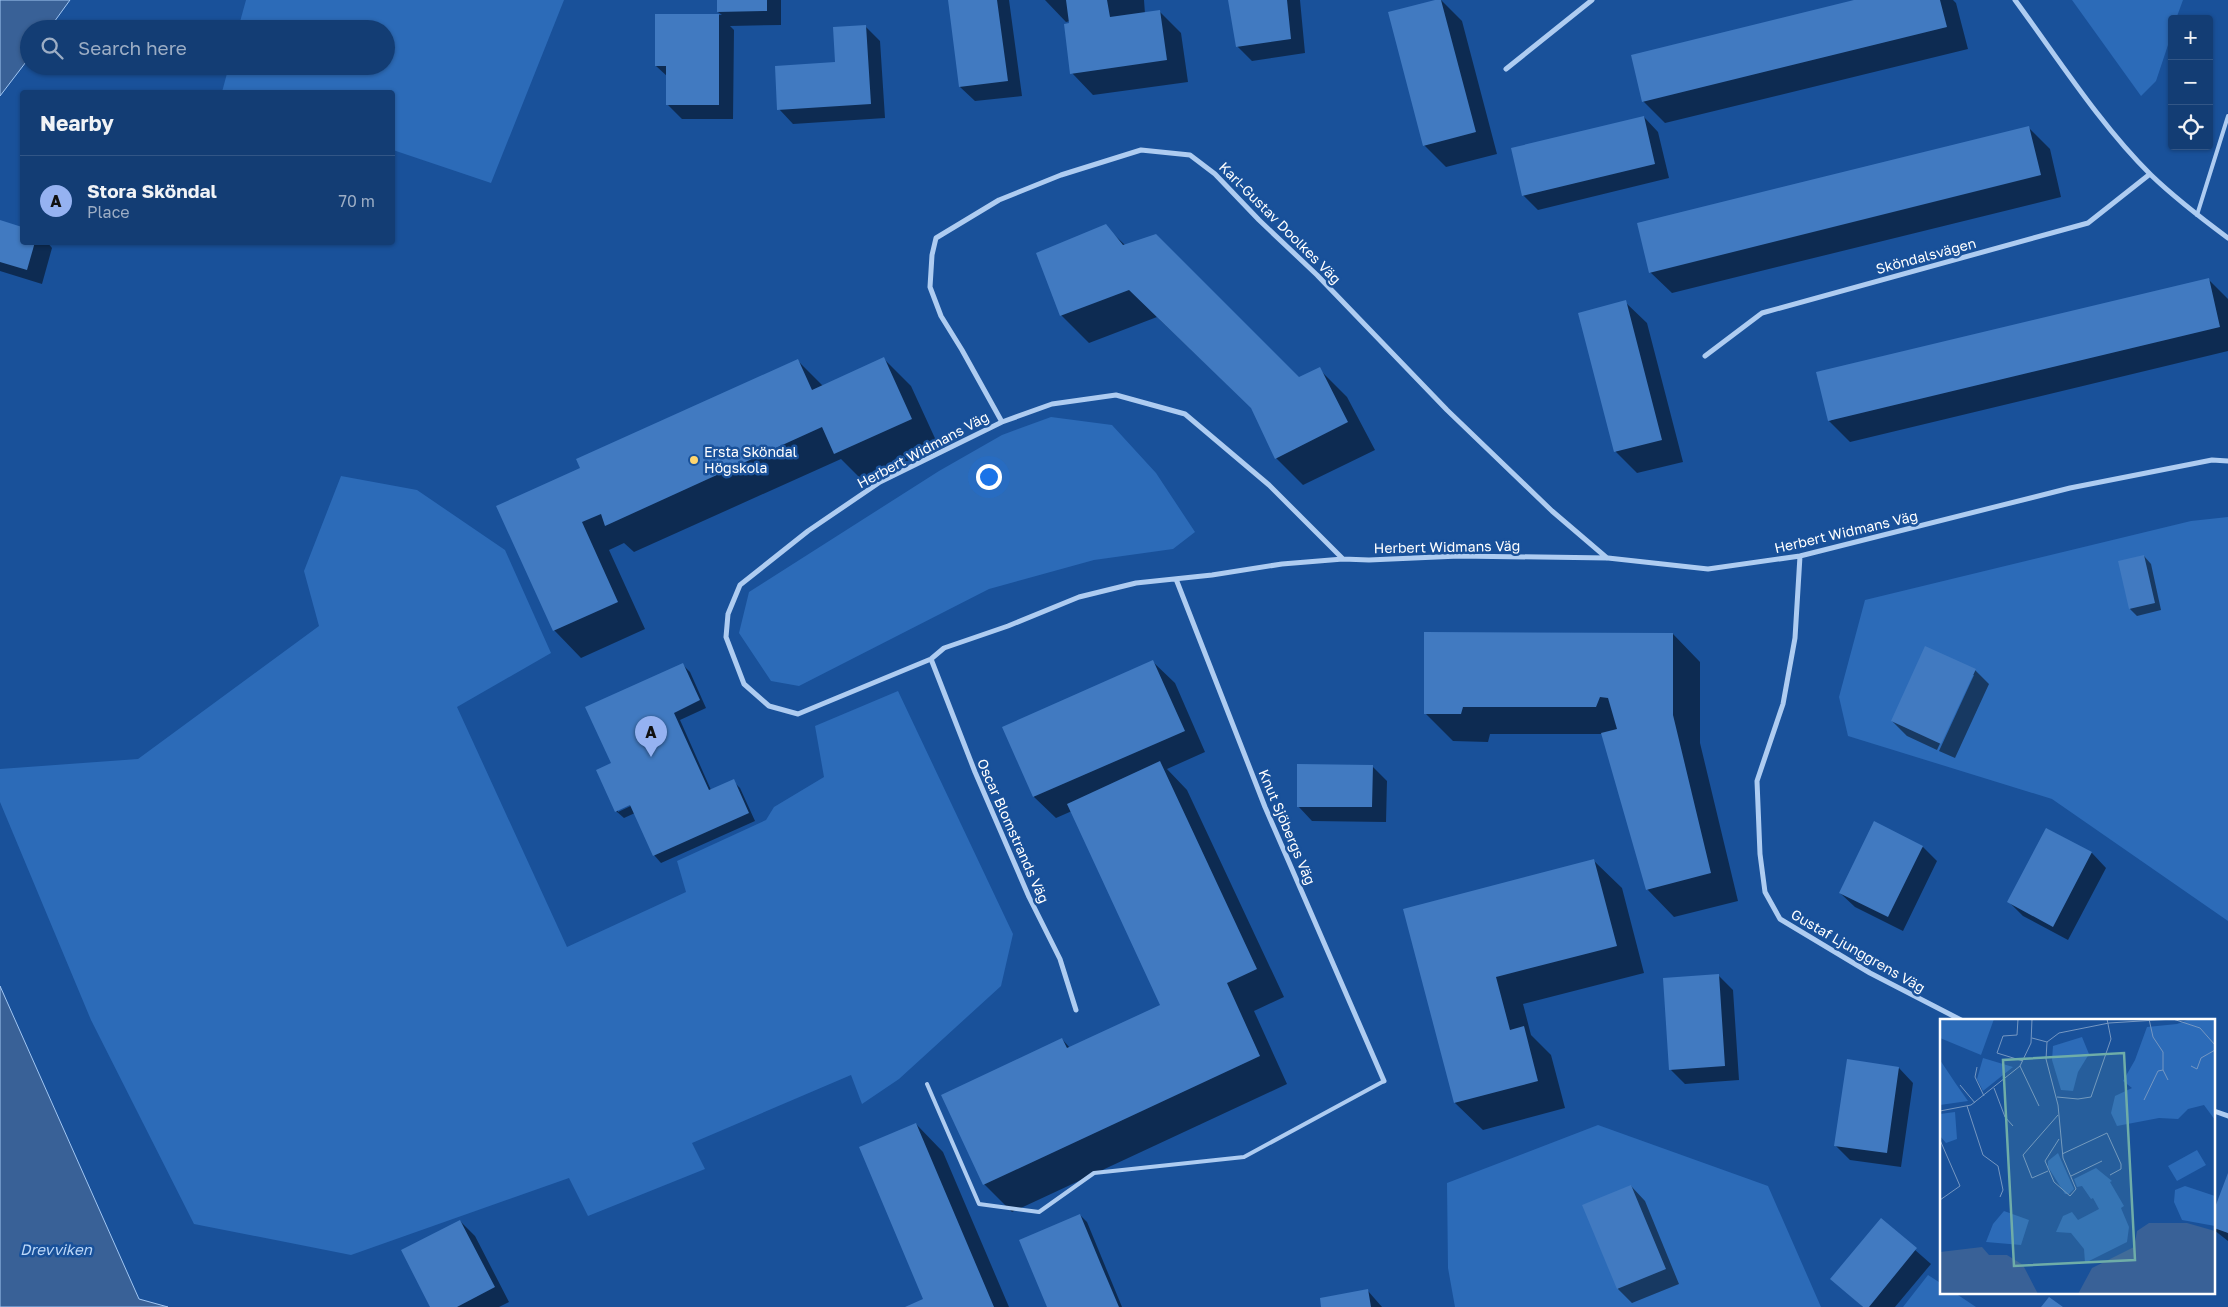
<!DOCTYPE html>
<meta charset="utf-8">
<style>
:root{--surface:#133d74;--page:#20487c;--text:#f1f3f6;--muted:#9daec5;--line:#325686;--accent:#95b2f1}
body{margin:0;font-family:"Golos Text",sans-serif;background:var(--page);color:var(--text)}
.controls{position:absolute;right:15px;top:15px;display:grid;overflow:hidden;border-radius:5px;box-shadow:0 1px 4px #0004}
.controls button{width:45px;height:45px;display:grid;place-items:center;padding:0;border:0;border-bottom:1px solid var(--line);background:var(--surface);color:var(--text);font:25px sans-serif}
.you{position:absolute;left:988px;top:476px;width:18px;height:18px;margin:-12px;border:4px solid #fff;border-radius:50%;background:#1a73e8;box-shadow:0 0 0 8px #1a73e833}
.badge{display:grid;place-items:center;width:32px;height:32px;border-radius:50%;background:var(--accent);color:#111;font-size:16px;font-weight:700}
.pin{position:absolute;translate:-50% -41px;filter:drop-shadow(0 1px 2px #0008)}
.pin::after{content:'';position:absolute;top:26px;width:18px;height:15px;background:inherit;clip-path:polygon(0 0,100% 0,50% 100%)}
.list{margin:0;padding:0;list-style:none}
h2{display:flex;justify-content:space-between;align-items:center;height:65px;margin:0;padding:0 20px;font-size:21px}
h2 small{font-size:16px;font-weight:400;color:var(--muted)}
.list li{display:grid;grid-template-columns:32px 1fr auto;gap:15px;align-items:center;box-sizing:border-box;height:90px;padding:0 20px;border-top:1px solid var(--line)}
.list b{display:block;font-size:19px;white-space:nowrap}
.list p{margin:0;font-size:16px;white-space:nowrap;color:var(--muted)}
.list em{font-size:16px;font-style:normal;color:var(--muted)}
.icon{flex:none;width:28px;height:28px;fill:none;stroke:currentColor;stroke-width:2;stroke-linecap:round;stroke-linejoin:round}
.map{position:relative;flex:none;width:2228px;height:1307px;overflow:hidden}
.search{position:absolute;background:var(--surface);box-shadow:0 1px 4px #0004;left:20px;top:20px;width:375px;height:55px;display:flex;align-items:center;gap:12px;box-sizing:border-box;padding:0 18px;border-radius:28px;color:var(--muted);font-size:19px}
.panel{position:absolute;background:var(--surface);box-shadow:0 1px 4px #0004;left:20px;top:90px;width:375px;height:155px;border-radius:5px}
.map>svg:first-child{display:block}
</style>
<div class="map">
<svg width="2228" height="1307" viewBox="0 0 2228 1307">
<rect width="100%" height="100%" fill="#19519a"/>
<path fill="#2c6bb8" d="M246,0H564L491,183L393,150L392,92H222L229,66H386V29H238Z
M2072,0H2183L2176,19H2172V33L2156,81L2141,96Z
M1051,417L1112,425L1156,473L1195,532L1173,549L1094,560L989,589L799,686L771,681L739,633L749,592L939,471L1002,435Z
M341,476L417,490L505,550L551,653L457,707L567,947L686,892L677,861L766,820L774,807L824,777L815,726L898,691L1013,934L1001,986L899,1079L862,1104L851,1075L692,1143L705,1169L588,1216L569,1178L351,1255L194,1224L91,1020L0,802V769L138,759L319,626L304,571Z
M2228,517V921L2052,799L1848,736L1839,697L1865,600L2191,521Z
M1598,1125L1768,1186L1821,1307H1455L1448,1268L1447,1183Z
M1928,1275L1942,1284V1293H1955L1976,1307H1903Z"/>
<path fill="#396197" stroke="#a1c7f4" d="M0,0H70L49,29H29V58L0,96Z
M0,986L139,1299L168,1307H0Z"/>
<path fill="#0007" fill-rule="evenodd" d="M718,0H781V25L730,26L734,30L733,119H682L668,105V77L656,66L657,15H722L718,12Z
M950,0H1009L1022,96L975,101L960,87Z
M1045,0H1144L1145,14L1160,12L1181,33L1188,82L1093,95L1072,73L1070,21L1066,22Z
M1230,0H1300L1305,53L1252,61L1237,46Z
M1441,0L1462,21L1497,154L1446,167L1424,145Z
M1859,0H1953L1956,3L1968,49L1665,123L1643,101Z
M865,26L880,41L885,118L793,124L779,109L836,64Z
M1644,117L1658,132L1669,178L1538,210L1523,195Z
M2028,127L2050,149L2061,197L1672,293L1650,272Z
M0,221L22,228V242H47L52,248L42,284L0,271Z
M1105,226L1125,245L1299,379L1319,369L1347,397L1375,450L1303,485L1276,458L1253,409L1157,317L1089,343L1061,315Z
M2208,279L2228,299V351L1850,442L1829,421Z
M1625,302L1647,323L1683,462L1637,473L1616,452L1580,314Z
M884,359L911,386L939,447L863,481L841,459L634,552L624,543L609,550L645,629L581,658L554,630L582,469L798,361L823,386Z
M2144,556L2151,564L2161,610L2137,616L2130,609Z
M1673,634L1700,662V743L1738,901L1674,917L1647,889L1603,734H1490L1488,742L1453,741L1425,713Z
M1153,662L1175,683L1205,752L1167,769L1187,790L1284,997L1254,1011L1287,1084L1012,1212L984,1184L1062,1039L1070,1048L1162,1005L1072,811L1056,818L1034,797L1004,728Z
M683,665L690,672L706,708L680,720L711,790L733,781L740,788L755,821L661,863L654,855L635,813L624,818L616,811L612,764ZM636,801L637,803L618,812V809Z
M1975,670L1989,684L1955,758L1939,751L1974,675H1972L1937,750L1907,736L1892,721Z
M1372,766L1387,781L1386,822L1312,821L1298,806Z
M2047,829L2092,853L2106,868L2068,940L2023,916L2009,902Z
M1923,847L1937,861L1903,931L1855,907L1840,893Z
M1594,861L1622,888L1644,973L1523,1004L1531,1035L1551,1055L1565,1108L1483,1130L1455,1103L1405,910Z
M1718,975L1733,990L1739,1080L1685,1084L1671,1070Z
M1899,1068L1913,1083L1901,1167L1850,1160L1835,1145Z
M916,1124L943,1152L1009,1307H908L925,1300Z
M2228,1176V1241L2214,1230V1214Z
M1631,1186L1645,1201L1679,1284L1632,1303L1618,1289L1584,1206Z
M1080,1215L1087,1222L1122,1307H1048Z
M1881,1220L1931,1264L1895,1307H1863L1832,1279Z
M460,1221L475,1236L509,1302L499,1307H431Z
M1368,1291L1382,1307H1323Z"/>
<path fill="#417ac1" d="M717,0H767V11L717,12Z
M948,0H997L1008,81L959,87Z
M1066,0H1107L1110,17L1160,10L1167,60L1070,74L1064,24L1069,23Z
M1228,0H1287L1291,39L1236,47Z
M1435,0H1441L1476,132L1423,146L1388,12Z
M1854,0H1940L1947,27L1642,102L1631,55Z
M655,14H719V105H666V66H655Z
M866,25L871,104L777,110L775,66L835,62L833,27Z
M1644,116L1655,164L1522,196L1511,148Z
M2029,126L2041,175L1649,273L1637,223Z
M0,220L22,227V242H35L27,270L0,262Z
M1106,224L1123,245L1156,234L1299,377L1320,367L1348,422L1275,459L1251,408L1129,290L1060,316L1036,253Z
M2209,278L2220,327L1828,421L1816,372Z
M1626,300L1662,440L1614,452L1578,313Z
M884,357L912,419L834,454L822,427L605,526L601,514L582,522L618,602L553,631L496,506L580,468L576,459L798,359L812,390Z
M2144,555L2155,603L2129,609L2118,561Z
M1424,632L1673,633V715L1711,873L1646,890L1601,733L1617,729L1608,698L1600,697L1596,707H1463L1461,714H1424Z
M1925,646L1976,669L1941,744L1891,721Z
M1153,660L1185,731L1033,797L1002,727Z
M683,663L700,700L674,713L709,790L734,779L749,813L653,856L630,805L615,812L596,770L611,763L585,707Z
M1160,761L1257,969L1227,983L1260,1056L983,1185L941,1095L1062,1038L1067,1048L1160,1005L1067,804Z
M1297,764L1373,765L1372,807H1297Z
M1874,821L1923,846L1888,917L1839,893Z
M2046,828L2092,852L2053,927L2007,902Z
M1594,859L1617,946L1496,977L1510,1030L1524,1026L1538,1081L1454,1103L1403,909Z
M1719,974L1725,1066L1669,1070L1663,978Z
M1847,1059L1899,1067L1887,1153L1834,1146Z
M916,1123L994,1307H905L923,1299L859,1147Z
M2228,1173V1233L2214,1228V1210Z
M1631,1185L1666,1269L1617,1289L1582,1205Z
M1080,1214L1102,1267L1119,1307H1047L1019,1240Z
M1881,1218L1917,1248L1869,1307H1863L1830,1279Z
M460,1220L495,1287L457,1307H430L401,1250Z
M1368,1289L1371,1307H1321L1320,1298Z
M2049,1297L2063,1307H2041Z"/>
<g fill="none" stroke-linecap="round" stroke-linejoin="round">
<path stroke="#aeccf1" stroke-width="4" d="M2197,215L2228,116
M927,1084L979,1204L1039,1212L1094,1173L1244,1157L1384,1081"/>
<path stroke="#aeccf1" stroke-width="5" d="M2015,0C2057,57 2101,126 2151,175C2175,198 2201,218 2228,238
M1506,69L1592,0
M1705,356L1762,313L2088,223L2150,174
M1002,422L962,350L941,316L930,287L932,255L936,238L999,200L1061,175L1141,150L1190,155L1215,174L1259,220L1317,275L1447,410L1552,511L1607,558
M1800,556L1795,638L1783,704L1757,781L1760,854L1765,892L1780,919L1870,973L1963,1021
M1343,559L1269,485L1185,414L1116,395L1052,404L1002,422L880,482L808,531L740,585L728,614L726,637L744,684L769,706L798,714L931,659L944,648L1008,626L1079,597L1136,583L1212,575L1282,564L1343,559L1369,560L1459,556L1608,558L1708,569L1800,556L2070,488L2212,460L2228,461
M1176,579L1265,807L1384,1081
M931,659L975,772L1029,897L1060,959L1076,1010
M2214,1111L2228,1116"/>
</g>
<circle fill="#ffd66f" stroke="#19519a" stroke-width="2" cx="694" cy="460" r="5"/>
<g text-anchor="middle" stroke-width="5" stroke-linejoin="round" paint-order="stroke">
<g font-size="14" fill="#fff" stroke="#19519a">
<text transform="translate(1280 223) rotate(45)" y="5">Karl-Gustav Doolkes Väg</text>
<text transform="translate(1926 256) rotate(-15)" y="5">Sköndalsvägen</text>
<text transform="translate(923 450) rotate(-28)" y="5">Herbert Widmans Väg</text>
<text transform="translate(1846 532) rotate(-13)" y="5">Herbert Widmans Väg</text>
<text transform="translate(1447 547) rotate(-1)" y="5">Herbert Widmans Väg</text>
<text transform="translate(1287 827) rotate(67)" y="5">Knut Sjöbergs Väg</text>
<text transform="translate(1013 831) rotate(66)" y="5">Oscar Blomstrands Väg</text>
<text transform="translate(1858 951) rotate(30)" y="5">Gustaf Ljunggrens Väg</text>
</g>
<g font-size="14" fill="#fff" stroke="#19519a" text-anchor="start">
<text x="704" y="457">Ersta Sköndal<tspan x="704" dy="16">Högskola</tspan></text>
</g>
<g font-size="15" font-style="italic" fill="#bbd7f8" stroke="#19519a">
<text x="56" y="1255">Drevviken</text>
</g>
</g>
<g transform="translate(1940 1019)">
<rect width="275" height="275" fill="#19519a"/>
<path d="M0,0H54L41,36L0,19ZM250,0H275V101L264,86L248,90L238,100L219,99L177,107L171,94L175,77L192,69L183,62L195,41L207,8L237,5ZM142,18L149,35L138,53L133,72L121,71L112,41L113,27ZM43,39L73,48L43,72L37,60ZM0,41L16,65L28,82L0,86ZM15,93L17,120L6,124L0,117V95ZM257,131L266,146L237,162L228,147ZM118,134L134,170L129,175H125L108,148V142ZM156,149L172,162L170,163L184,187L181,189L189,208L187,223L145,244L144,230L131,214L116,213L123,197L132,193L138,201L159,190L153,179L151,180L142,167L137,168L134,160ZM245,167L275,177V207L242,201L234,183L235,171ZM64,192L89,201L81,226L46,223L53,205Z" fill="#2c6bb8"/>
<path d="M209,204H247L275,212V275H138L152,249L194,228L197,212ZM42,228L49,236H67L83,246L98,275H0V233Z" fill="#396197"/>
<path fill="none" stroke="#7597c2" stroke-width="1" d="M78,0L77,16L63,17L57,34L83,42M209,0L213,18L223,33V51L228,61M92,19L107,23L119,14L169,4L233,0L260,9L275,26M107,23L106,40L118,86L123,139L136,170L130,177L114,163L105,142L119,120M80,47L99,87M251,47L257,50L261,39L275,31M37,48L35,58L44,77M20,66L35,84M54,69L65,98L73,107M117,78L138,80L151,78L171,20L167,0M204,81L218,52L223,51M27,87L43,136L58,147L63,171L60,178M0,92L31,86L80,47L91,24L92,0M0,121L20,167L0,181M122,135L167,114L181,145V150L170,156M108,152L92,159L83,136L118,96M131,157L162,142"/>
<path fill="#6fada8" fill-opacity="0.15" stroke="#6fada8" stroke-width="2.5" d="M184,34L195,241L74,247L63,41Z"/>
<rect width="275" height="275" fill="none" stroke="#fff" stroke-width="2.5"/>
</g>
</svg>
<div class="controls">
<button>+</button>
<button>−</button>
<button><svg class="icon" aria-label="locate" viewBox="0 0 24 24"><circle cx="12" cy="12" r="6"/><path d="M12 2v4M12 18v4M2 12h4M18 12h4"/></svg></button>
</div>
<div class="you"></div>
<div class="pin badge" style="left:651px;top:757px">A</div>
<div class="search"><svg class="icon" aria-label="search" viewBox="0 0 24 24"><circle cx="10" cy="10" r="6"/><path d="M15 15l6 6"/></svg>Search here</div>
<section class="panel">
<h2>Nearby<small></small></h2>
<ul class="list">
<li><span class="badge">A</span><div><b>Stora Sköndal</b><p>Place</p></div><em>70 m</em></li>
</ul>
</section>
</div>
